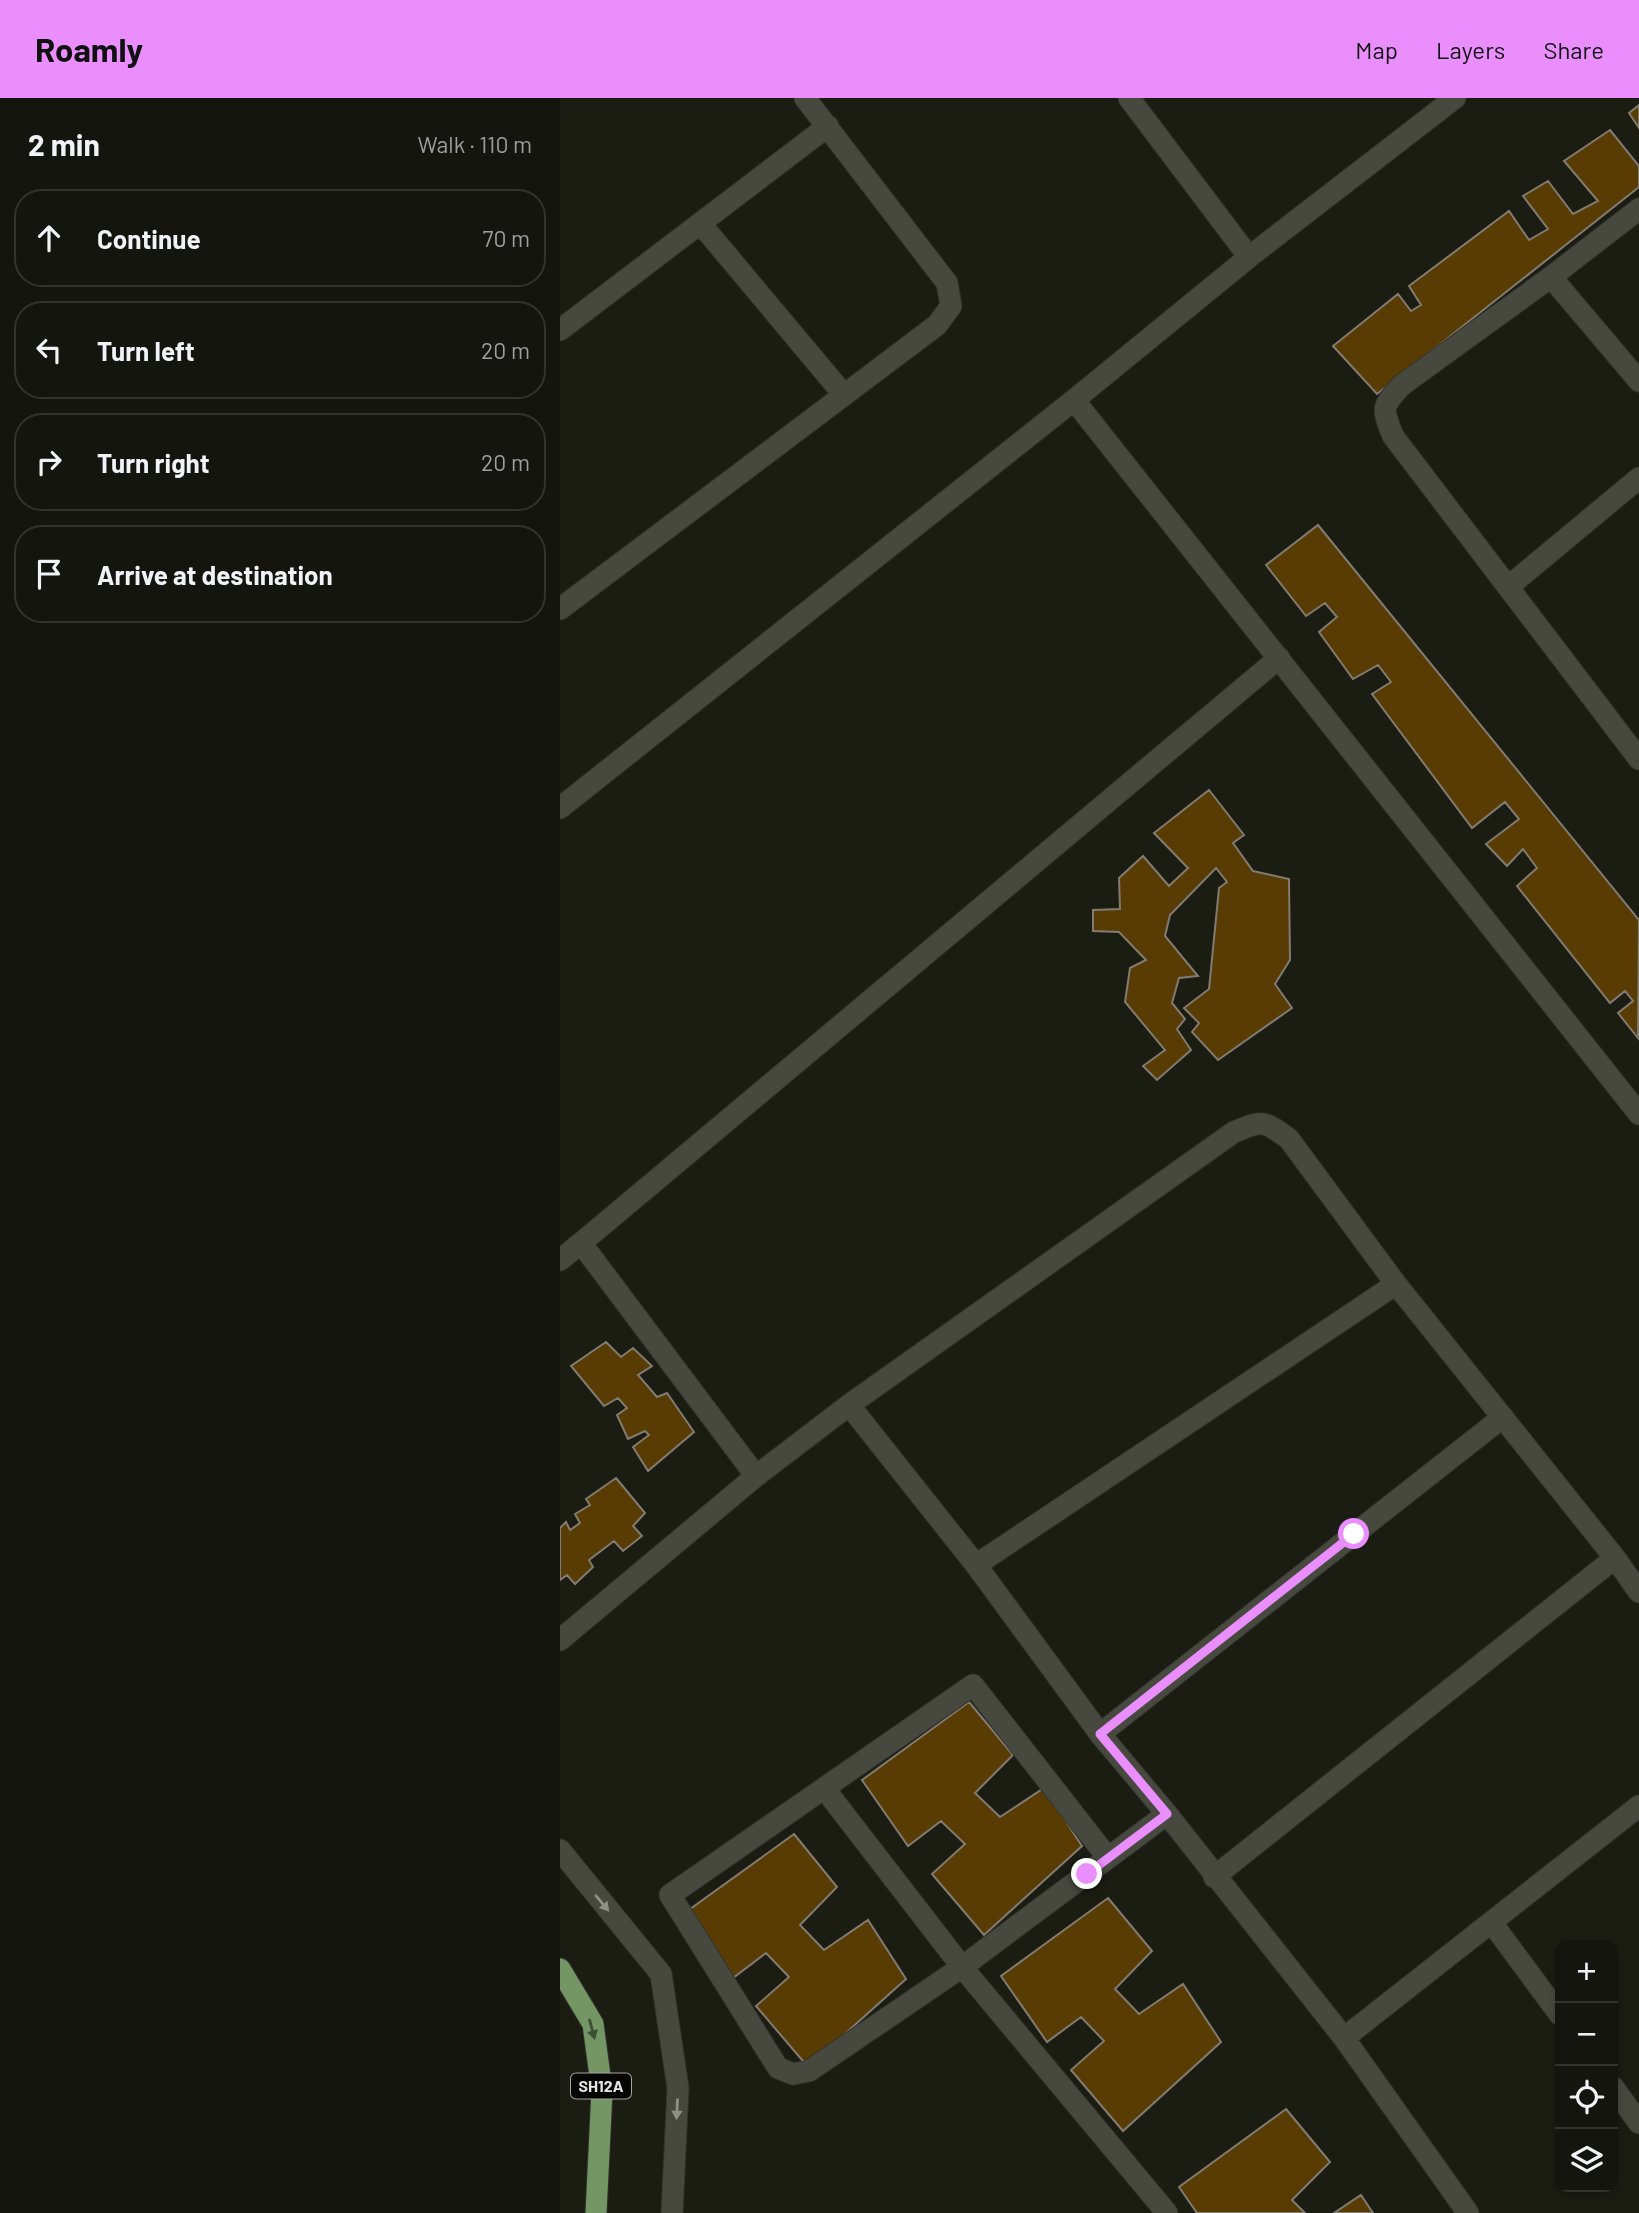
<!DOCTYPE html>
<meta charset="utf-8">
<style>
:root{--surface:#14150e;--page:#1d1e17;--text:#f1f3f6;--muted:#9d9f9e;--line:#33342e;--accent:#ea8dfd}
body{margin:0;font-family:Barlow,sans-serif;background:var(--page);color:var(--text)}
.controls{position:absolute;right:21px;bottom:21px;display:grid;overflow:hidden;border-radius:14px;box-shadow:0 4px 10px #0003}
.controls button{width:63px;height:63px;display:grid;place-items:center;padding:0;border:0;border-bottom:2px solid var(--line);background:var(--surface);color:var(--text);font:35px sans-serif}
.stop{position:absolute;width:21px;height:21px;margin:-16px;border:5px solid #ea8dfd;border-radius:50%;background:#fff}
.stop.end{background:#ea8dfd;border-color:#fff;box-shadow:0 2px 7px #0008}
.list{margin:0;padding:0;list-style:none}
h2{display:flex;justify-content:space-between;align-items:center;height:91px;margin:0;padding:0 28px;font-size:30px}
h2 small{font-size:23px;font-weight:400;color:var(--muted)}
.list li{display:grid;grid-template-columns:46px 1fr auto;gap:21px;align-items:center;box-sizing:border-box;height:98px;margin:0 14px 14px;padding:0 14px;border:2px solid var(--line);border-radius:28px}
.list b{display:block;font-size:26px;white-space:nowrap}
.list em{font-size:23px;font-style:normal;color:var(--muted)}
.icon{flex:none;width:38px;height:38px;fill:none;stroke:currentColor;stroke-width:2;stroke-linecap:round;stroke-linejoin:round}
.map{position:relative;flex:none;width:1079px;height:2115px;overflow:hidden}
header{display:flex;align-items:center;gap:42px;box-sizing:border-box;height:98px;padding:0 35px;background:var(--accent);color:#111}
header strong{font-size:33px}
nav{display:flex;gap:38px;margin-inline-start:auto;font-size:24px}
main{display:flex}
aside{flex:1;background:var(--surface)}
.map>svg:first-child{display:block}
</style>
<header>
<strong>Roamly</strong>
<nav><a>Map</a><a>Layers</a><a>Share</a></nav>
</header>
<main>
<aside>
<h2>2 min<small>Walk · 110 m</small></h2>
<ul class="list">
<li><svg class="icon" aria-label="ahead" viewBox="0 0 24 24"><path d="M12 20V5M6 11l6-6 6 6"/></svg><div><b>Continue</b></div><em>70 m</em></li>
<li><svg class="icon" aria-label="left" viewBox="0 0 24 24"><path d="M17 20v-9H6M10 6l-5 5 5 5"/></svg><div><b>Turn left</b></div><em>20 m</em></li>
<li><svg class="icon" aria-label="right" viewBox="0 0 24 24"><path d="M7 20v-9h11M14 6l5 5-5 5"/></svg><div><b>Turn right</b></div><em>20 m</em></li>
<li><svg class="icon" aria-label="arrive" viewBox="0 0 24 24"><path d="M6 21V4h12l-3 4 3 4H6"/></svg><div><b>Arrive at destination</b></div></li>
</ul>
</aside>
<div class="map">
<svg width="1079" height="2115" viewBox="0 0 1079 2115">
<rect width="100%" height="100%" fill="#1b1c12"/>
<path fill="#583c04" stroke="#827b71" stroke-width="2" d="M1079,7V30L1069,15Z
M1050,32L1079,68V89L817,296L773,248L838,196L851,213L861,207L849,188L949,113L969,142L988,131L963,98L988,83L1013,116L1038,103L1004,63Z
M758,427L1079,822L1078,940L1058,915L1073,903L1065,893L1050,905L957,788L977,770L963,751L947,768L926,746L959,721L945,704L912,730L812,596L831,584L818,567L793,581L759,534L777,519L765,505L746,518L706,467Z
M649,692L684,737L673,745L693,773L729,781L730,862L715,886L732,910L658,962L632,934L639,925L624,910L649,891L659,790L667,784L656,770L610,817L605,838L638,878L619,880L612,905L625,921L617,931L631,952L597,982L583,968L605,952L565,904L570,870L586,862L559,834L533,833V812L560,811L559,780L583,758L609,788L628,770L594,735Z
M46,1244L61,1259L73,1250L92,1268L78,1277L97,1299L107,1295L134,1334L88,1373L73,1349L89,1337L85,1333L68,1341L57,1317L67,1310L58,1300L44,1308L11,1268Z
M56,1380L85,1415L73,1428L82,1438L63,1453L54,1443L29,1462L33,1469L15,1486L7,1477L0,1482V1430L6,1424L10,1432L20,1425L15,1416L30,1407L26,1401Z
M409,1604L453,1657L415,1695L440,1719L484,1690L522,1748L424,1837L372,1776L405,1746L381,1723L348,1748L302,1682Z
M234,1736L277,1789L240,1827L264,1852L308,1822L346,1881L248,1969L196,1908L229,1879L206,1855L173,1880L126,1814Z
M548,1800L592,1853L555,1891L579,1916L623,1886L661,1944L563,2033L511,1972L544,1943L521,1919L487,1944L441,1878Z
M726,2011L770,2064L732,2102L745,2115H637L619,2089Z
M801,2097L813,2115H774Z"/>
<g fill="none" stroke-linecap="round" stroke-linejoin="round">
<g stroke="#33332f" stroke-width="23">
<path id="minor" d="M569,0L689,159
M1079,111L991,179L842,287C821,309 822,310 833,338L1079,661
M140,125L284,297
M991,179L1079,283
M0,232L268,28
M514,302L1079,1016
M948,489L1079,380
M0,511L377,227L391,208L387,185L245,0
M0,710L514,302L689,159L895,0
M21,1145L719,560
M0,1162L21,1145L196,1378
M289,1307L416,1467L540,1636L607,1716L784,1940L908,2115
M416,1467L836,1186
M0,1542L196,1378L289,1307L674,1034C703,1022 703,1022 729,1041L836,1186L1055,1460L1079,1494
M540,1636L943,1319
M264,1690L402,1869L607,1716
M0,1752L101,1876L118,1990L112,2115
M548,1760L413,1587L110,1797L218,1970L233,1976L249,1973L402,1869L607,2115
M654,1779L1055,1460
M932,1825L1000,1917
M784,1940L1079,1708
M1053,1989L1079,2025"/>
</g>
<g stroke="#33332f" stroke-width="23">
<path id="major" d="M0,1871L33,1926L42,1993L36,2115"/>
</g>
<use href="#minor" stroke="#48493e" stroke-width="21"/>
<use href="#major" stroke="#739664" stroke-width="21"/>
</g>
<defs><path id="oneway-solid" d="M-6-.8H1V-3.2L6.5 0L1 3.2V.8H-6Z" transform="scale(1.75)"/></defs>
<g fill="#909087">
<use href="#oneway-solid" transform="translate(42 1805) rotate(50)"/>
<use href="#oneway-solid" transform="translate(117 2011) rotate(93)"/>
</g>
<use fill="#3c4e34" href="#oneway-solid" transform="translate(32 1931) rotate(75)"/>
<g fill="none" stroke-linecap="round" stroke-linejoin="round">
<path stroke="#ea8dfd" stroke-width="9" d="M527,1776L607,1716L540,1636L794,1436"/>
</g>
<g text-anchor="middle" stroke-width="5" stroke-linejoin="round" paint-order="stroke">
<rect fill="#060604" stroke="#a4a49f" stroke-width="2" x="11" y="1975.5" width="60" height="25" rx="5"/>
<g font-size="16" font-weight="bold" fill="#e7e7e1">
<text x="41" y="1994">SH12A</text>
</g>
</g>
</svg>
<div class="controls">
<button>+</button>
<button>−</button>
<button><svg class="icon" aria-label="locate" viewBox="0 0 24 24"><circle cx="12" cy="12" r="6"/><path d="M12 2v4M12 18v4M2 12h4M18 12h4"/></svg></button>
<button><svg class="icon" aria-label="layers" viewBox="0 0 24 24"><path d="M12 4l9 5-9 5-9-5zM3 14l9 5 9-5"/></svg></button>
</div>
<div class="stop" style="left:794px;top:1436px"></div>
<div class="stop end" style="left:527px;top:1776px"></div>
</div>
</main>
